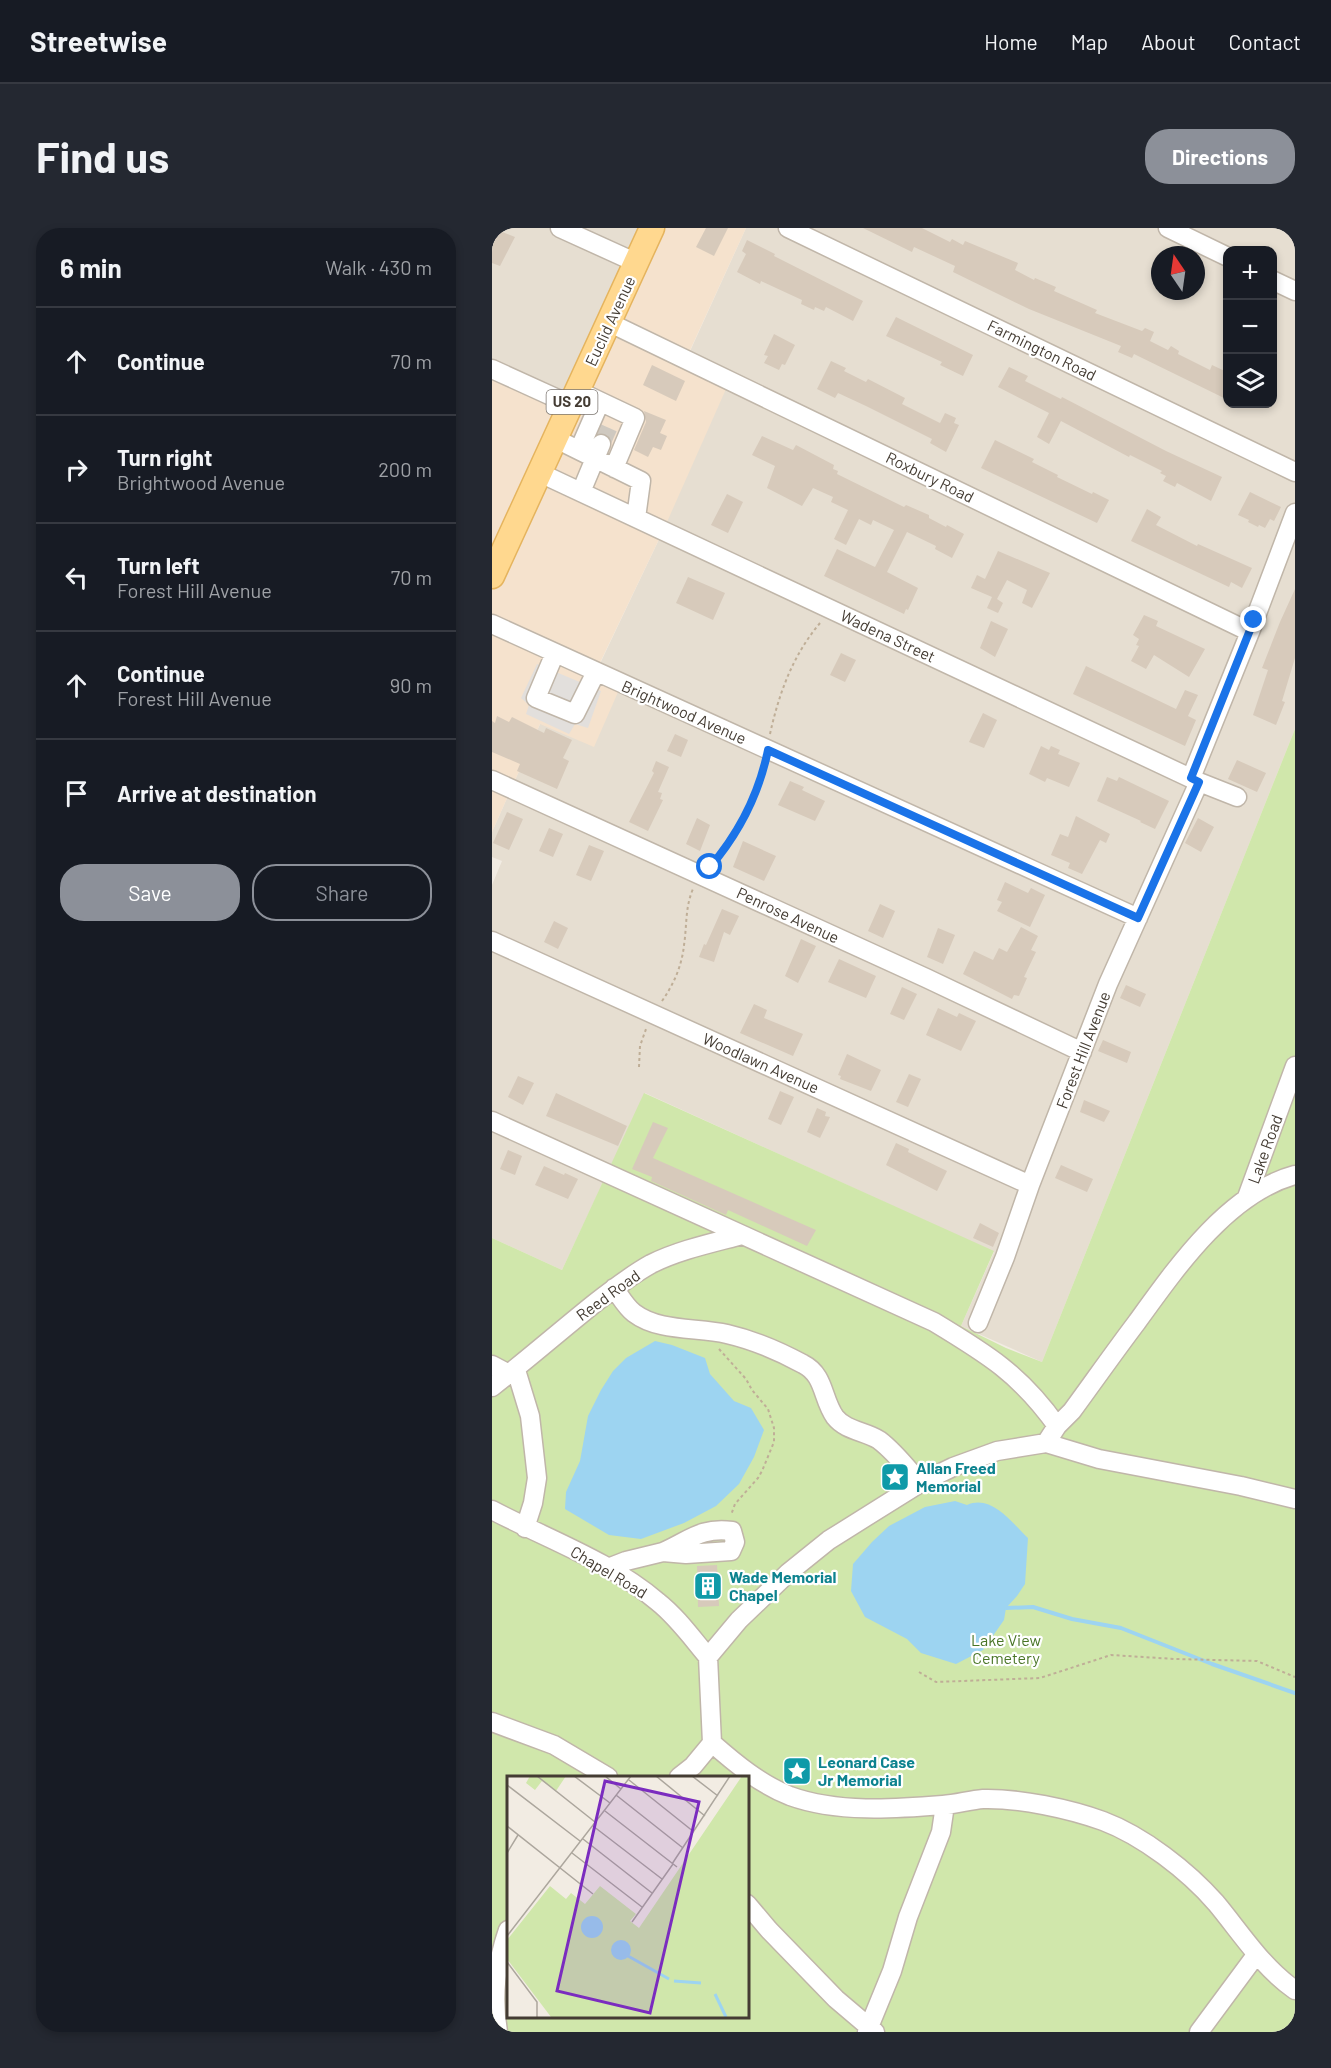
<!DOCTYPE html>
<meta charset="utf-8">
<style>
:root{--surface:#171b24;--page:#242831;--text:#f1f3f6;--muted:#9ea1a6;--line:#363941;--accent:#8c9099}
body{margin:0;font-family:Barlow,sans-serif;background:var(--page);color:var(--text)}
.controls{position:absolute;right:18px;top:18px;display:grid;overflow:hidden;border-radius:12px;box-shadow:0 3px 9px #0003}
.controls button{width:54px;height:54px;display:grid;place-items:center;padding:0;border:0;border-bottom:2px solid var(--line);background:var(--surface);color:var(--text);font:30px sans-serif}
.compass{position:absolute;left:659px;top:18px;width:54px;height:54px;border-radius:50%;background:var(--surface);box-shadow:0 3px 9px #0003;rotate:347deg}
.stop{position:absolute;width:18px;height:18px;margin:-14px;border:4px solid #1a73e8;border-radius:50%;background:#fff}
.stop.end{background:#1a73e8;border-color:#fff;box-shadow:0 2px 6px #0008}
.list{margin:0;padding:0;list-style:none}
h2{display:flex;justify-content:space-between;align-items:center;height:78px;margin:0;padding:0 24px;font-size:26px}
h2 small{font-size:20px;font-weight:400;color:var(--muted)}
.list li{display:grid;grid-template-columns:39px 1fr auto;gap:18px;align-items:center;box-sizing:border-box;height:108px;padding:0 24px;border-top:2px solid var(--line)}
.list b{display:block;font-size:22px;white-space:nowrap}
.list p{margin:0;font-size:20px;white-space:nowrap;color:var(--muted)}
.list em{font-size:20px;font-style:normal;color:var(--muted)}
.actions{display:flex;gap:12px;padding:18px 24px}
.actions a{flex:1;padding:14px 0;border:2px solid var(--accent);border-radius:24px;text-align:center;font-size:21px;color:var(--accent)}
.actions .main{background:var(--accent);color:#fff}
.icon{flex:none;width:33px;height:33px;fill:none;stroke:currentColor;stroke-width:2;stroke-linecap:round;stroke-linejoin:round}
.map{position:relative;flex:none;width:803px;height:1804px;overflow:hidden;border-radius:24px}
header{display:flex;align-items:center;gap:36px;box-sizing:border-box;height:84px;padding:0 30px;background:var(--surface);border-bottom:2px solid var(--line)}
header strong{font-size:28px}
nav{display:flex;gap:33px;margin-inline-start:auto;font-size:21px}
.intro{display:flex;align-items:center;justify-content:space-between;box-sizing:border-box;height:144px;padding:0 36px}
h1{margin:0;font-size:42px}
.button{padding:15px 27px;border-radius:24px;background:var(--accent);color:#fff;font-size:21px;font-weight:700}
main{display:flex;gap:36px;padding:0 36px}
aside{flex:1;background:var(--surface);border-radius:24px;box-shadow:0 3px 9px #0003}
.map>svg:first-child{display:block}
</style>
<header>
<strong>Streetwise</strong>
<nav><a>Home</a><a>Map</a><a>About</a><a>Contact</a></nav>
</header>
<div class="intro"><h1>Find us</h1><a class="button">Directions</a></div>
<main>
<aside>
<h2>6 min<small>Walk · 430 m</small></h2>
<ul class="list">
<li><svg class="icon" aria-label="ahead" viewBox="0 0 24 24"><path d="M12 20V5M6 11l6-6 6 6"/></svg><div><b>Continue</b></div><em>70 m</em></li>
<li><svg class="icon" aria-label="right" viewBox="0 0 24 24"><path d="M7 20v-9h11M14 6l5 5-5 5"/></svg><div><b>Turn right</b><p>Brightwood Avenue</p></div><em>200 m</em></li>
<li><svg class="icon" aria-label="left" viewBox="0 0 24 24"><path d="M17 20v-9H6M10 6l-5 5 5 5"/></svg><div><b>Turn left</b><p>Forest Hill Avenue</p></div><em>70 m</em></li>
<li><svg class="icon" aria-label="ahead" viewBox="0 0 24 24"><path d="M12 20V5M6 11l6-6 6 6"/></svg><div><b>Continue</b><p>Forest Hill Avenue</p></div><em>90 m</em></li>
<li><svg class="icon" aria-label="arrive" viewBox="0 0 24 24"><path d="M6 21V4h12l-3 4 3 4H6"/></svg><div><b>Arrive at destination</b></div></li>
</ul>
<div class="actions"><a class="main">Save</a><a>Share</a></div>
</aside>
<div class="map">
<svg width="803" height="1804" viewBox="0 0 803 1804">
<rect width="100%" height="100%" fill="#f2ece3"/>
<path fill="#e6ded1" fill-rule="evenodd" d="M0,0H160L79,177L0,141Z
M254,0H803V501L550,1134L469,1098L502,1024L153,865L70,1042L0,1010V657L10,633L0,629V604L48,496L104,444L171,303L194,132ZM736,22H780V176H736ZM668,27H704V63H668Z"/>
<path fill="#f5e2cd" d="M160,0H254L194,131L238,152L171,303L104,443L130,455L102,519L48,496L0,604V141L79,177Z"/>
<path fill="#d0e7ab" fill-rule="evenodd" d="M803,501V1804H0V1010L70,1042L152,865L502,1023L469,1098L514,1120L550,1134ZM16,1549H255V1788H16Z"/>
<path fill="#e2dfdc" d="M45,436L109,463L96,500L83,496L77,506L34,486L37,477L29,470Z"/>
<path fill="#9dd4f1" d="M163,1113L180,1117L213,1130L218,1146L242,1173L259,1180L272,1202L262,1229L247,1256L224,1278L192,1295L149,1311L117,1307L73,1281L74,1264L88,1233L96,1188L109,1162L121,1143L134,1130Z
M463,1273L475,1277C500,1266 520,1295 536,1310L533,1356L525,1368L514,1380L512,1392L491,1422L464,1436L429,1425L415,1411L373,1389L359,1363L361,1336L380,1314L397,1298L433,1279Z"/>
<g fill="none" stroke-linecap="round" stroke-linejoin="round">
<path stroke="#9dd4f1" stroke-width="4" d="M514,1380L541,1379L580,1391L629,1400L720,1436L803,1465"/>
</g>
<path fill="#d7cabb" d="M0,0L23,9L8,38L0,35Z
M214,0H236L222,28L204,19Z
M371,0H430L458,14L460,11L471,17L473,13L526,35L523,42L542,52L543,50L564,59L562,63L605,82L603,85L650,103L653,100L662,104L658,113L676,122L679,118L687,123L686,126L718,142L720,137L735,144V163L732,170L642,126L640,130L626,124L629,118L537,81L461,44L463,38L422,19L420,24Z
M255,12L283,26L282,28L371,73L361,93L334,79L332,83L323,79L322,82L309,76L310,72L269,53L268,56L245,44L254,26L250,23Z
M404,89L481,127L471,148L448,137L450,134L394,108Z
M282,106L303,117L293,137L290,136L287,142L272,135L276,128L272,127Z
M339,133L354,140L352,143L374,154L376,151L413,170L410,176L448,195L453,185L464,190L462,195L467,197L454,224L438,215L440,211L374,178L346,165L343,170L325,161Z
M160,137L193,153L184,173L151,157Z
M517,139L536,148L533,153L569,171L570,169L674,223L730,249L719,273L685,255L683,259L671,253L674,248L668,245L670,243L638,227L637,229L569,193L557,216L545,209L557,185L506,159Z
M152,183L174,192L168,205L175,208L169,222L161,219L156,229L142,222L154,194Z
M270,208L301,222L304,217L342,237L341,241L346,243L345,246L412,279L414,277L437,287V290L454,299L455,297L472,306L460,330L443,321L444,318L415,304L395,344L426,360L416,382L414,381L412,386L332,348L345,321L383,339L402,302L381,292L379,297L367,291L354,317L342,311L356,282L339,274L341,269L321,260L310,278L275,260L283,238L260,227Z
M503,212L542,231L540,234L566,247L565,249L600,266L601,264L617,272L605,295L489,240Z
M758,264L789,279L782,293L778,291L773,300L767,297L766,299L756,294L757,292L746,287Z
M235,266L251,274L236,305L219,297Z
M655,281L669,289L664,297L705,318L706,316L760,340L750,360L739,354L737,359L639,313Z
M506,323L558,345L540,380L530,375L535,362L515,352L505,371L511,375L506,385L495,380L500,369L479,360L485,347L493,351Z
M196,349L233,365L221,392L184,375Z
M803,361V430L790,473L793,474L784,497L761,487L776,442L770,440L788,394Z
M652,387L666,393L664,398L713,421L697,449L662,427L654,441L639,433L647,418L644,417L647,411L641,407Z
M499,393L516,401L503,429L488,420Z
M349,425L364,432L353,454L338,447Z
M594,438L684,481L693,462L706,467L696,488L704,492L693,518L581,466Z
M491,485L505,492L492,520L477,514Z
M5,488L17,494L20,489L52,505L54,500L80,512L71,530L77,533L65,561L25,543L28,536L0,524V493L3,495Z
M183,506L196,512L189,529L175,523Z
M549,518L557,522L559,518L568,522L566,526L588,535L577,559L555,550L553,554L537,546Z
M745,532L774,545L765,564L736,551Z
M164,533L177,539L166,564L170,565L168,571L171,572L156,603L137,594L162,545L160,543Z
M615,549L625,553L627,549L677,573L663,601L648,594L649,593L605,573Z
M298,553L312,559L310,562L333,573L323,593L286,577Z
M15,584L31,591L17,622L1,615Z
M584,588L618,606L614,615L608,612L590,646L576,640L578,635L559,627L568,606L576,609Z
M205,590L218,597L208,623L194,616Z
M706,590L722,599L709,624L693,615Z
M57,600L71,606L61,629L47,623Z
M251,613L284,628L272,653L241,639Z
M97,617L112,623L99,653L84,647Z
M513,654L536,665L539,660L553,667L538,699L505,683L510,674L505,672Z
M388,676L403,683L391,710L376,703Z
M230,681L247,688L238,707L232,704L222,734L207,729L212,716L214,717Z
M62,693L76,700L66,721L52,714Z
M529,699L546,708L539,722L544,724L532,749L535,750L527,768L522,767L520,771L471,746L482,723L501,732L507,720L515,724Z
M446,700L463,707L451,736L435,729Z
M309,711L324,718L306,755L293,748Z
M347,731L384,748L374,770L336,754Z
M634,757L654,766L648,779L628,770Z
M410,759L425,766L412,792L398,786Z
M262,776L275,782L272,790L311,806L301,828L248,805Z
M446,780L465,789L467,785L484,793L469,823L434,807Z
M611,812L639,824L635,835L606,823Z
M355,826L389,842L379,863L348,851L349,848L346,847Z
M417,846L429,851L416,879L404,874Z
M26,848L42,855L31,877L16,869Z
M288,863L302,869L289,897L276,891Z
M64,865L135,898L126,918L54,888Z
M592,872L618,883L612,894L588,884Z
M325,880L334,884L333,888L338,889L328,910L315,904Z
M161,894L176,900L161,930L324,1002L315,1018L236,982L234,987L159,953L160,949L140,941Z
M404,915L417,921L416,924L455,943L445,963L394,937Z
M16,922L30,928L23,947L8,941Z
M569,937L601,951L595,964L563,950Z
M52,938L72,947L73,945L86,951L76,971L43,957Z
M488,995L507,1005L501,1019L481,1010Z
M225,1337L227,1378L206,1379L205,1338Z"/>
<g fill="none" stroke-linecap="round" stroke-linejoin="round">
<path stroke="#cfc9c0" stroke-width="18" stroke-dasharray="18 9" stroke-linecap="butt" d="M109,216L118,196"/>
<g stroke="#c0b6a9" stroke-width="21">
<path id="minor" d="M68,0L145,35
M296,0L803,244
M676,0L736,29
M780,52L803,63
M118,95L758,404
M0,141L79,177
M86,163L143,190L122,240
M64,211L149,253L144,290
M87,222L108,174
M48,245L707,554L745,569
M89,264L109,216
M0,396L646,690
M63,425L44,470L83,486L104,444
M699,550L758,404L803,285
M0,552L434,750L590,824
M0,713L538,957
M0,893L442,1094C495,1126 528,1146 565,1198L554,1215
M755,969L803,838
M122,1060C128,1068 134,1079 142,1085C167,1104 205,1099 235,1106C261,1112 287,1123 311,1136C333,1147 330,1171 343,1189C354,1203 373,1203 387,1212C403,1224 415,1240 428,1255
M486,1095L513,1029L538,957L616,756L707,554
M0,1137L17,1146
M24,1142L38,1188L45,1250L41,1275L33,1300
M0,1159C35,1132 68,1103 103,1075C121,1061 139,1047 159,1036C187,1022 220,1015 250,1007
M565,1198L580,1183C602,1153 623,1123 645,1094C684,1040 736,965 803,947
M0,1282C55,1311 118,1333 166,1374C185,1389 200,1410 216,1429
M116,1340L134,1333L171,1324L194,1326L239,1323L243,1314L240,1303C209,1299 198,1312 171,1324
M0,1494L62,1517L116,1549
M220,1515C244,1536 268,1556 298,1568C345,1585 402,1581 451,1577C465,1576 478,1572 491,1571C527,1570 578,1581 611,1593C651,1608 696,1643 724,1675C749,1705 770,1739 803,1762
M187,1549L201,1538L220,1515L216,1429L247,1392L296,1345L337,1312L428,1255L461,1239L505,1223L554,1215L607,1231L749,1258L803,1271
M255,1676L277,1702L344,1771L383,1804
M6,1804C0,1768 4,1737 16,1702
M375,1804L400,1743L416,1689L449,1604L453,1577
M707,1804L764,1727"/>
</g>
<g stroke="#e5b45e" stroke-width="27">
<path id="major" d="M0,348L160,0"/>
</g>
<path stroke="#bfae97" stroke-width="2" stroke-dasharray="3 3" stroke-linecap="butt" d="M278,506C287,465 301,427 328,395
M221,636C246,607 261,574 272,538
M170,773C182,756 190,737 192,717C195,698 193,679 201,661
M147,839L148,818L154,801
M227,1121L254,1151L260,1162L276,1181L282,1200V1214L270,1243L266,1250L243,1276L239,1287
M427,1444L444,1454L548,1450L619,1427L683,1431L765,1433L803,1449"/>
<use href="#minor" stroke="#fff" stroke-width="18"/>
<use href="#major" stroke="#ffd88f" stroke-width="24"/>
</g>
<g fill="none" stroke-linecap="round" stroke-linejoin="round">
<path stroke="#1a73e8" stroke-width="8" d="M218,639C247,605 267,566 276,522L646,690L707,554L699,550L762,392"/>
</g>
<defs>
<g id="sight-square" transform="scale(1.5)"><rect x="-9" y="-9" width="18" height="18" rx="4" fill="#0f9aa8" stroke="#fff"/><path d="M0-6L1.8-2.2L6-1.7L2.9 1.2L3.7 5.4L0 3.3L-3.7 5.4L-2.9 1.2L-6-1.7L-1.8-2.2Z" fill="#fff"/></g>
<g id="building-square" transform="scale(1.5)"><rect x="-9" y="-9" width="18" height="18" rx="4" fill="#0f9aa8" stroke="#fff"/><path d="M-4-6H4V6H1V3H-1V6H-4ZM-2.5-4.3h1.7v1.8h-1.7ZM.8-4.3h1.7v1.8H.8ZM-2.5-1h1.7V.8h-1.7ZM.8-1h1.7V.8H.8Z" fill="#fff"/></g>
</defs>
<g fill-rule="evenodd">
<use href="#sight-square" x="403" y="1249"/>
<use href="#building-square" x="216" y="1358"/>
<use href="#sight-square" x="305" y="1543"/>
</g>
<g text-anchor="middle" stroke-width="4.5" stroke-linejoin="round" paint-order="stroke">
<rect fill="#fff" stroke="#7c7670" stroke-width="1.5" x="54.5" y="162" width="51" height="24" rx="4.5"/>
<g font-size="15" font-weight="bold" fill="#443c33">
<text x="80" y="179">US 20</text>
</g>
<g font-size="16" fill="#443c33" stroke="#fff">
<text transform="translate(118 93) rotate(-65)" y="6">Euclid Avenue</text>
<text transform="translate(550 122) rotate(26)" y="6">Farmington Road</text>
<text transform="translate(438 249) rotate(26)" y="6">Roxbury Road</text>
<text transform="translate(396 408) rotate(25)" y="6">Wadena Street</text>
<text transform="translate(192 484) rotate(24)" y="6">Brightwood Avenue</text>
<text transform="translate(296 687) rotate(25)" y="6">Penrose Avenue</text>
<text transform="translate(591 822) rotate(-69)" y="6">Forest Hill Avenue</text>
<text transform="translate(269 835) rotate(24)" y="6">Woodlawn Avenue</text>
<text transform="translate(773 921) rotate(-70)" y="6">Lake Road</text>
<text transform="translate(116 1067) rotate(-36)" y="6">Reed Road</text>
<text transform="translate(117 1344) rotate(31)" y="6">Chapel Road</text>
</g>
<g font-size="16" font-weight="bold" fill="#0d838f" stroke="#fff" text-anchor="start">
<text x="424" y="1246">Allan Freed<tspan x="424" dy="18">Memorial</tspan></text>
<text x="237" y="1355">Wade Memorial<tspan x="237" dy="18">Chapel</tspan></text>
<text x="326" y="1540">Leonard Case<tspan x="326" dy="18">Jr Memorial</tspan></text>
</g>
<g font-size="16" fill="#497526" stroke="#fff">
<text x="514" y="1418">Lake View<tspan x="514" dy="18">Cemetery</tspan></text>
</g>
</g>
<g transform="translate(15 1548)">
<rect width="242" height="242" fill="#f2ece3"/>
<path d="M23,0H59L49,15L35,5L28,14L19,7ZM235,0H241V241H44L0,183V164L43,110L59,123L64,117L78,128L93,110L129,138L123,145L132,152Z" fill="#d0e7ab"/>
<path d="M74 151a11 11 0 1 1 22 0a11 11 0 1 1-22 0ZM104 174a10 10 0 1 1 20 0a10 10 0 1 1-20 0Z" fill="#9dd4f1"/>
<path fill="none" stroke="#9dd4f1" stroke-width="3" d="M121,180L162,203M167,205L194,207M208,218L219,241"/>
<path fill="none" stroke="#aca69d" stroke-width="1.5" d="M30,0L88,46M67,0L103,27M98,0L114,13M149,0L198,40M185,0L211,20M122,4L187,56M0,9L73,65M109,19L176,72M98,35L170,91M0,50L86,118M86,50L155,103M76,63L145,117M0,77L11,59M65,77L135,131M165,88L223,0M125,146L166,88M0,160L124,0M0,186L30,226V241"/>
<path fill="#7b2cbf" fill-opacity="0.15" stroke="#7b2cbf" stroke-width="3" d="M98,5L192,26L143,237L50,215Z"/>
<rect width="242" height="242" fill="none" stroke="#443c33" stroke-width="3"/>
</g>
</svg>
<div class="controls">
<button>+</button>
<button>−</button>
<button><svg class="icon" aria-label="layers" viewBox="0 0 24 24"><path d="M12 4l9 5-9 5-9-5zM3 14l9 5 9-5"/></svg></button>
</div>
<svg class="compass" viewBox="-18 -18 36 36"><path d="M0-13l5 13h-10z" fill="#e53935"/><path d="M0 13l5-13h-10z" fill="#9ea1a6"/></svg>
<div class="stop" style="left:218px;top:639px"></div>
<div class="stop end" style="left:762px;top:392px"></div>
</div>
</main>
